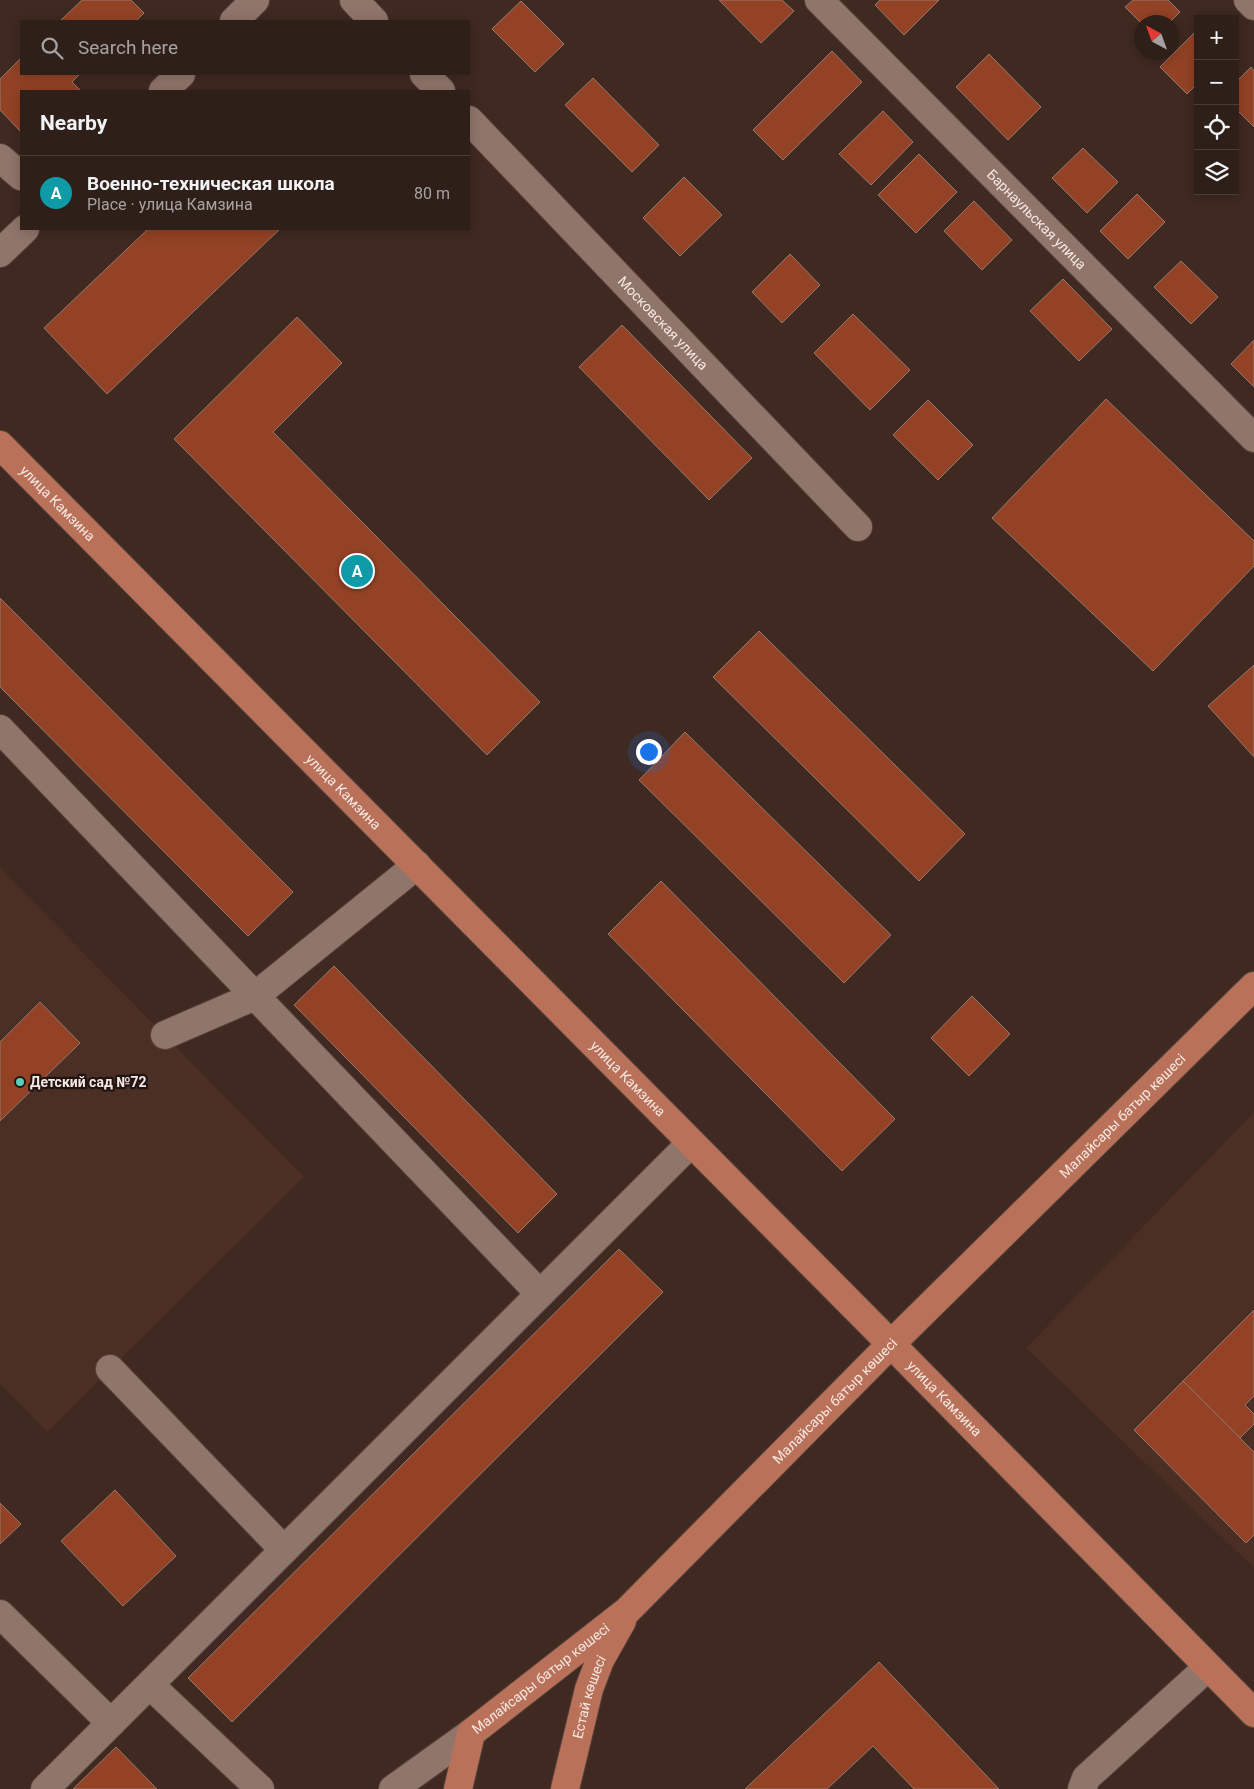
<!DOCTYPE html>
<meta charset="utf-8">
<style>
:root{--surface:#2f1f19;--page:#372722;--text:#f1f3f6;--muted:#a7a2a2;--line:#4a3d38;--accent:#5cceba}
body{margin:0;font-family:Roboto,sans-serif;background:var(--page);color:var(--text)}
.controls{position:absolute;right:15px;top:15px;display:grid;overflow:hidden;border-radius:0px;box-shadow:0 2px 12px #0003}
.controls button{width:45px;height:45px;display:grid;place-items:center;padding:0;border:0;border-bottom:1px solid var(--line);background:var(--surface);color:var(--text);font:25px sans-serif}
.compass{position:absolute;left:1134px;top:15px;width:45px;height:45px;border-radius:50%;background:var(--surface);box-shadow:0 2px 12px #0003;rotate:319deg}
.you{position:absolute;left:648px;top:751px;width:18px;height:18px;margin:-12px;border:4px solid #fff;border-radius:50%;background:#1a73e8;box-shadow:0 0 0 8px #1a73e833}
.badge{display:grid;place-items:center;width:32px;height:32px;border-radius:50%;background:var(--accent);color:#fff;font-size:16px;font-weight:700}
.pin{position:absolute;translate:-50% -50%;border:2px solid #fff;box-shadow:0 1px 5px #0006}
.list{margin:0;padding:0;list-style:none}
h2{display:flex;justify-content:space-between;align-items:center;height:65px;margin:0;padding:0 20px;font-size:21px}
h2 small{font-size:16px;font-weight:400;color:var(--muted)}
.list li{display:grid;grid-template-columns:32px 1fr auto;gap:15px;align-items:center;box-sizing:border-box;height:75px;padding:0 20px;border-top:1px solid var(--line)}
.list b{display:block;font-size:19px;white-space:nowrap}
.list p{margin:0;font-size:16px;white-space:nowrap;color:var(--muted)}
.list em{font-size:16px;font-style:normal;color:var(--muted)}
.icon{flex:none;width:28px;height:28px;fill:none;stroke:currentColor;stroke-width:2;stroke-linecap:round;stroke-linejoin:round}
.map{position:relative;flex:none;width:1254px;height:1789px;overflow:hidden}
.search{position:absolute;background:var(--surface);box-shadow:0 2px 12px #0003;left:20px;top:20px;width:450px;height:55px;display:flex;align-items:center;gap:12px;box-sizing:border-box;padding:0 18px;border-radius:0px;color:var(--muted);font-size:19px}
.panel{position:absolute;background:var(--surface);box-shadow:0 2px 12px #0003;left:20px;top:90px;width:450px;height:140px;border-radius:0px}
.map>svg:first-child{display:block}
</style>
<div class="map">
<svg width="1254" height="1789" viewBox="0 0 1254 1789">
<rect width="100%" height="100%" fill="#3f2921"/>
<path fill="#4b2e24" d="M0,868L304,1177L47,1432L0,1384Z
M1254,1112V1568L1026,1348Z"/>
<path fill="#934225" stroke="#947970" d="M82,0H131L144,13L136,21H60Z
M719,0H782L794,11L761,43Z
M880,0H939L904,35L875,5Z
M1133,0H1168L1180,12L1170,22L1142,24L1125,7Z
M521,1L564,44L535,72L492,29Z
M1198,29V83L1187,94L1160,67Z
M832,51L862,82L783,160L753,130Z
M989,54L1041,107L1008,140L956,87Z
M21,58V74H80L72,82L81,91H21V132L0,110V79Z
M1251,67L1254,71V127L1235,108V83Z
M593,78L659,145L632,172L565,105Z
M883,111L913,142L871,185L839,154Z
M1083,148L1118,182L1087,213L1052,178Z
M919,154L957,192L916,233L878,195Z
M684,177L722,215L680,256L643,218Z
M1137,194L1165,222L1128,259L1100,231Z
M974,201L1012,240L982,270L944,231Z
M148,229H280L107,394L44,328Z
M790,254L820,285L782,323L752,292Z
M1181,261L1218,297L1191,324L1154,287Z
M1063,279L1112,329L1079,361L1030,311Z
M853,314L910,370L870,410L814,353Z
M297,317L342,363L273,432L540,702L487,755L174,439Z
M622,325L752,458L709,500L579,367Z
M1254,340V387L1231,364Z
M1106,399L1254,541V566L1153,671L992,518Z
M928,400L973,445L938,480L893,435Z
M0,598L293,892L248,936L0,687Z
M759,631L965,834L919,881L713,677Z
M1254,665V757L1208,706Z
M685,732L891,935L844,983L639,780Z
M661,881L895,1119L842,1171L608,934Z
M334,966L557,1194L518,1233L294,1005Z
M972,996L1010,1034L969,1076L931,1038Z
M40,1002L80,1043L0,1121V1042Z
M619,1249L663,1292L232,1722L188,1678Z
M1254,1310V1396L1245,1405L1254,1414V1424L1240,1438L1183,1381Z
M1183,1381L1254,1452V1535L1246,1543L1134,1430Z
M115,1490L176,1556L123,1606L61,1541Z
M0,1503L21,1524L0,1544Z
M879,1662L999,1789H914L873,1746L827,1789H745Z
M116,1747L157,1789H73Z"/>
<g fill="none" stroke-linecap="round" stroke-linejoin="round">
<g stroke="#57443e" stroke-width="30">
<g id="minor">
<path d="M354,0L374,21"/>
<path id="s1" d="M819,0L1254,438"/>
<path d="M1248,0L1254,6"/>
<path d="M234,21L255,0"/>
<path d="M424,74L441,91"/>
<path d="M163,91L181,74"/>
<path id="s2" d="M469,120L858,527"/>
<path d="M0,158L21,176"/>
<path d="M0,253L25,229"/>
<path d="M0,729L540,1294"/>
<path d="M165,1035L255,996L417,865"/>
<path d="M110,1369L284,1550"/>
<path d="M0,1614L111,1723L45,1789"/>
<path d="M150,1685L260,1789"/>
<path d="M111,1723L691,1143"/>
<path d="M393,1789L471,1733"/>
<path d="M1082,1789L1086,1778L1208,1667"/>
</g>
</g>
<g stroke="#57443e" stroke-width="30">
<g id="major">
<path id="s3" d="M0,445L891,1344L1254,1713"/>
<path id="s4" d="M458,1789L471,1733L627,1611L891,1344L1254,986"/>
<path id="s5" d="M565,1789L589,1689L600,1660L622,1621"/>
</g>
</g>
<use href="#minor" stroke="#90756b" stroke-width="28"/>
<use href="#major" stroke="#b97259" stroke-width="28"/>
</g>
<circle fill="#5cceba" stroke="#1f1411" stroke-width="2" cx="20" cy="1082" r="5"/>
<g text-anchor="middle" stroke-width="4.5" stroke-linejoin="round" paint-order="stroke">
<g font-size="14" fill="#f6e7e2" stroke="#1f1411">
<text dy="5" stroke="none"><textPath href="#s1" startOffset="309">Барнаульская улица</textPath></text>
<text dy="5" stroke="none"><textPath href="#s2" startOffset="281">Московская улица</textPath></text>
<text dy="5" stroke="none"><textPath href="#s3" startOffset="82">улица Камзина</textPath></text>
<text dy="5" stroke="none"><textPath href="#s3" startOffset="488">улица Камзина</textPath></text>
<text dy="5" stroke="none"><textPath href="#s3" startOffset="892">улица Камзина</textPath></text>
<text dy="5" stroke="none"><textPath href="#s4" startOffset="956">Малайсары батыр көшесі</textPath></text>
<text dy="5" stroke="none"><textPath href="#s3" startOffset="1342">улица Камзина</textPath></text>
<text dy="5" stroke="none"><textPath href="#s4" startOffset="551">Малайсары батыр көшесі</textPath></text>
<text dy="5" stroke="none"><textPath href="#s4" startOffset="146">Малайсары батыр көшесі</textPath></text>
<text dy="5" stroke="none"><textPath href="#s5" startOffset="95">Естай көшесі</textPath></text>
</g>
<g font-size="14" font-weight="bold" fill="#f6e7e2" stroke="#1f1411" text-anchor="start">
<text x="30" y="1087">Детский сад №72</text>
</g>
</g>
</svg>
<div class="controls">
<button>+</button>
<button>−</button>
<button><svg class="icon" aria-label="locate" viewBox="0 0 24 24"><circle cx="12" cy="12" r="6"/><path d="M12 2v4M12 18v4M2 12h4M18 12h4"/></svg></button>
<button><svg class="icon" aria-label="layers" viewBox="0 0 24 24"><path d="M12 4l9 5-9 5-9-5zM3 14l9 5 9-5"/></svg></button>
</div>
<svg class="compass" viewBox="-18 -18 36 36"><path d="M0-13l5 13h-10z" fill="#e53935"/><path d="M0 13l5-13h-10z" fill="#a7a2a2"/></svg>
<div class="you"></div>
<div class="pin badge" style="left:357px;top:571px;background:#0f9aa8">A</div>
<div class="search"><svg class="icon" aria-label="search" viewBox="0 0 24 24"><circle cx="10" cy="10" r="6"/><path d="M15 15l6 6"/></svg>Search here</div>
<section class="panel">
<h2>Nearby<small></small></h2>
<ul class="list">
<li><span class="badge" style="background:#0f9aa8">A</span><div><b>Военно-техническая школа</b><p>Place · улица Камзина</p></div><em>80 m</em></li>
</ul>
</section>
</div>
